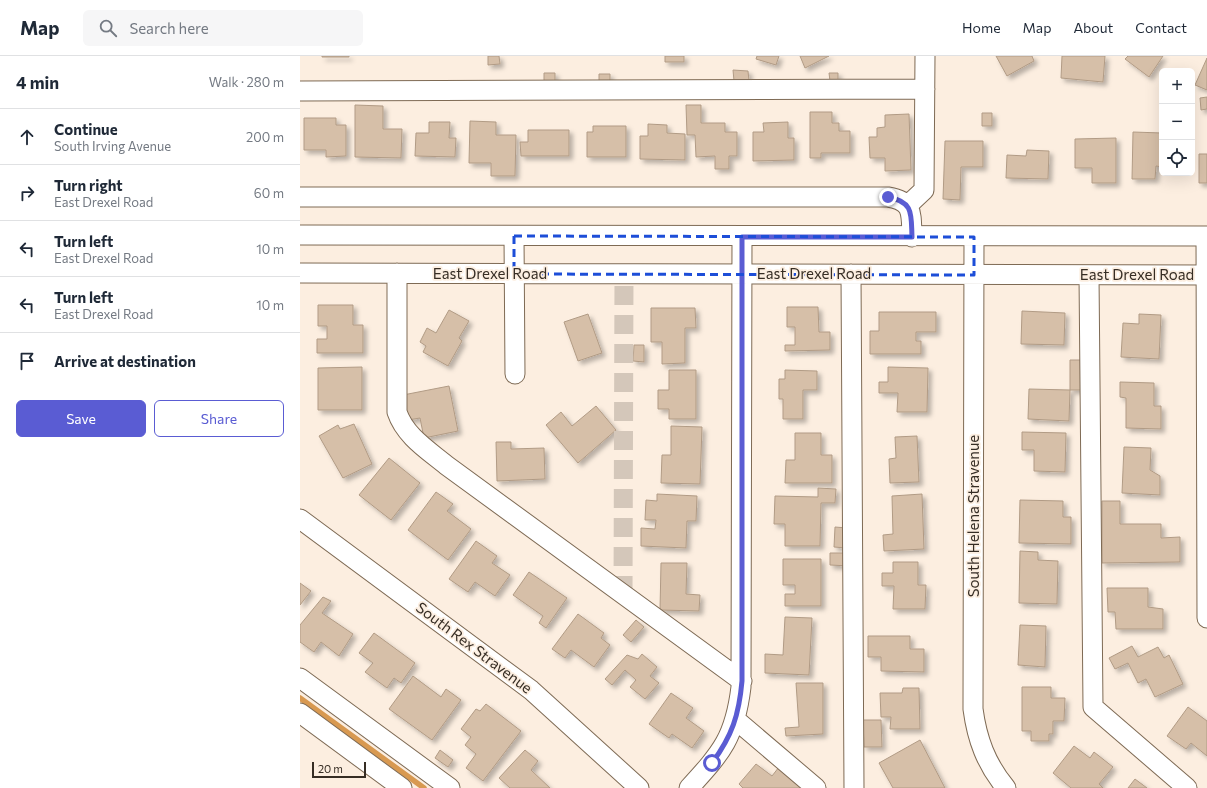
<!DOCTYPE html>
<meta charset="utf-8">
<style>
:root{--surface:#fff;--page:#f6f6f7;--text:#1f2937;--muted:#747a83;--line:#e0e1e3;--accent:#5a5cd3}
body{margin:0;font-family:Commissioner,sans-serif;background:var(--page);color:var(--text)}
.controls{position:absolute;right:12px;top:12px;display:grid;overflow:hidden;border-radius:6px;box-shadow:0 4px 16px #0002}
.controls button{width:36px;height:36px;display:grid;place-items:center;padding:0;border:0;border-bottom:1px solid var(--line);background:var(--surface);color:var(--text);font:20px sans-serif}
.scale{position:absolute;left:12px;bottom:10px;width:54px;box-sizing:border-box;padding-left:4px;border:2px solid #362d24;border-top:0;font-size:11px;line-height:14px;white-space:nowrap;color:#362d24;-webkit-text-stroke:3px #fceee0;paint-order:stroke}
.stop{position:absolute;width:12px;height:12px;margin:-9px;border:3px solid #5a5cd3;border-radius:50%;background:#fff}
.stop.end{background:#5a5cd3;border-color:#fff;box-shadow:0 1px 4px #0008}
.list{margin:0;padding:0;list-style:none}
h2{display:flex;justify-content:space-between;align-items:center;height:52px;margin:0;padding:0 16px;font-size:17px}
h2 small{font-size:13px;font-weight:400;color:var(--muted)}
.list li{display:grid;grid-template-columns:26px 1fr auto;gap:12px;align-items:center;box-sizing:border-box;height:56px;padding:0 16px;border-top:1px solid var(--line)}
.list b{display:block;font-size:15px;white-space:nowrap}
.list p{margin:0;font-size:13px;white-space:nowrap;color:var(--muted)}
.list em{font-size:13px;font-style:normal;color:var(--muted)}
.actions{display:flex;gap:8px;padding:12px 16px}
.actions a{flex:1;padding:9px 0;border:1px solid var(--accent);border-radius:6px;text-align:center;font-size:14px;color:var(--accent)}
.actions .main{background:var(--accent);color:#fff}
.icon{flex:none;width:22px;height:22px;fill:none;stroke:currentColor;stroke-width:2;stroke-linecap:round;stroke-linejoin:round}
.map{position:relative;flex:none;width:907px;height:732px;overflow:hidden}
header{display:flex;align-items:center;gap:24px;box-sizing:border-box;height:56px;padding:0 20px;background:var(--surface);border-bottom:1px solid var(--line)}
header strong{font-size:19px}
nav{display:flex;gap:22px;margin-inline-start:auto;font-size:14px}
.search{width:280px;height:36px;background:var(--page);display:flex;align-items:center;gap:10px;box-sizing:border-box;padding:0 14px;border-radius:6px;color:var(--muted);font-size:15px}
main{display:flex}
aside{flex:1;background:var(--surface)}
.map>svg:first-child{display:block}
</style>
<header>
<strong>Map</strong>
<div class="search"><svg class="icon" aria-label="search" viewBox="0 0 24 24"><circle cx="10" cy="10" r="6"/><path d="M15 15l6 6"/></svg>Search here</div>
<nav><a>Home</a><a>Map</a><a>About</a><a>Contact</a></nav>
</header>
<main>
<aside>
<h2>4 min<small>Walk · 280 m</small></h2>
<ul class="list">
<li><svg class="icon" aria-label="ahead" viewBox="0 0 24 24"><path d="M12 20V5M6 11l6-6 6 6"/></svg><div><b>Continue</b><p>South Irving Avenue</p></div><em>200 m</em></li>
<li><svg class="icon" aria-label="right" viewBox="0 0 24 24"><path d="M7 20v-9h11M14 6l5 5-5 5"/></svg><div><b>Turn right</b><p>East Drexel Road</p></div><em>60 m</em></li>
<li><svg class="icon" aria-label="left" viewBox="0 0 24 24"><path d="M17 20v-9H6M10 6l-5 5 5 5"/></svg><div><b>Turn left</b><p>East Drexel Road</p></div><em>10 m</em></li>
<li><svg class="icon" aria-label="left" viewBox="0 0 24 24"><path d="M17 20v-9H6M10 6l-5 5 5 5"/></svg><div><b>Turn left</b><p>East Drexel Road</p></div><em>10 m</em></li>
<li><svg class="icon" aria-label="arrive" viewBox="0 0 24 24"><path d="M6 21V4h12l-3 4 3 4H6"/></svg><div><b>Arrive at destination</b></div></li>
</ul>
<div class="actions"><a class="main">Save</a><a>Share</a></div>
</aside>
<div class="map">
<svg width="907" height="732" viewBox="0 0 907 732">
<defs>
<filter id="shadow"><feDropShadow dx="3.5" dy="3.5" stdDeviation="2" flood-color="#0004"/></filter>
</defs>
<rect width="100%" height="100%" fill="#fceee0"/>
<g fill="none" stroke-linecap="round" stroke-linejoin="round">
<path stroke="#d89951" stroke-width="5.5" d="M0,642L124,732"/>
</g>
<path fill="#d6bfa8" stroke="#b19b85" filter="url(#shadow)" d="M22,0H49V1H22Z
M188,0H199L200,8L188,9Z
M365,0H384V6H365Z
M457,0H479L476,9L456,3Z
M500,0H529L505,12Z
M696,0H732L734,5L707,20Z
M762,0H805L803,26L761,22Z
M828,0H863L849,21L825,3Z
M907,2V34L895,29Z
M433,14L448,15L449,25H434Z
M244,17H255V26L244,27Z
M529,17H538V24L530,25Z
M299,18H310V30H299Z
M907,41V53L901,54L900,42Z
M55,49L83,50V73H102L101,102L55,101Z
M386,49H401V67H425V76H437V100H429V113H415V100L396,101L395,79H387Z
M510,56H532V67H539V75H550V97H521V102H510Z
M682,57H692V70H682Z
M609,58L611,114L585,115V102H570L569,81H577V72L585,71V59Z
M4,62H36V69H46V100L26,101V94H4Z
M170,65L196,66V79H216L215,120H191V107H169Z
M129,66H150L149,82H156L155,101L115,100L116,77H129Z
M488,66V82H494V104L453,105V76H464L463,67Z
M348,68L367,69V77L385,78V104L340,103V80H348Z
M293,70H326V101H287V76H293Z
M228,74H269V100H221L220,86H228Z
M833,76L862,77V111L856,110L855,123H832Z
M816,82V127H792V112H775V83Z
M645,85H683V111H661L660,144L643,143Z
M727,94L749,95L748,123L706,122L707,99L726,100Z
M899,98H907V127H899Z
M18,249H53V269H63V297H17V283H27V270H18Z
M487,251H518L519,276H530V294L485,295V289H495V271H487Z
M351,252H395L396,272H385V307L362,308V286H351Z
M149,254L169,265L159,282L162,285L148,310L123,296L126,290L120,286L127,272L136,277Z
M722,255L765,257L764,289L721,288Z
M579,256H636V276H616V285H621V298H570V275H579Z
M288,258L302,297L278,305L264,266Z
M839,258L861,259L859,303L821,301L823,267L839,268Z
M334,289H344V306L333,305Z
M770,304H784V334H770Z
M62,311V354H18V312Z
M588,311L628,312L627,356H597L598,337H579V326H588Z
M369,314H396V363H369V353H358V334H369Z
M485,314L517,315V334H503V363H483V343H479V323H485Z
M820,326L854,327V350H861V373L826,372V342L820,341Z
M149,330L158,375L124,382L120,362L108,364L103,339Z
M729,333L770,334L769,365L728,363Z
M296,350L316,374L278,407L246,369L261,356L272,370Z
M54,368L72,408L43,422L19,380L38,369L40,373Z
M371,370L402,371L400,428L361,427L362,399H371Z
M722,376L766,377L765,416L734,415V394H722Z
M495,377H521V399H532V427H485L486,404H495Z
M617,380L619,426L590,427L589,403L596,402L595,381Z
M196,386H211V393L244,392L245,423L197,425Z
M824,391L851,392L850,414L860,420V439L822,437Z
M89,402L120,427L91,464L59,439Z
M518,432L536,433L535,447H521L520,490H485V468H474L475,440L518,441Z
M136,436L153,448L147,455L171,473L148,504L108,474Z
M357,438L397,440L396,465H387L386,492L341,490V472L355,473L356,464H345L346,444L357,445Z
M622,438L624,493L584,495L583,479L593,478L592,440Z
M720,444L763,445V461H771V488L719,487Z
M802,445H820V468H861V482L880,481V506L802,507Z
M535,471L547,472L546,492L534,491Z
M176,485L197,500L192,507L210,519L195,540L175,526L168,536L149,523Z
M720,495L738,496V504L758,505L757,548L719,547Z
M530,497H549V510L530,509Z
M483,503H521V550H485V538H495V529H483Z
M593,506H618V529H626L625,553H593L594,530H582V517H593Z
M361,507H387L386,538L400,539L399,555L360,554Z
M229,516L267,542L246,572L239,567L243,560L213,539Z
M0,527L11,535L0,549Z
M807,532H848V551L863,553V573H816L815,556H808Z
M23,541L31,545L22,557L53,578L39,600L21,586L14,596L0,586V569Z
M278,558L304,577L301,582L310,589L294,611L271,594L265,602L252,593Z
M485,561L512,562L509,619L465,617V598L483,599Z
M336,564L344,571L331,586L323,579Z
M720,569L746,570L745,611L718,609Z
M74,577L115,607L101,627L94,622L87,632L65,616L73,607L59,597Z
M568,580H610V593H624V616L581,615V601H568Z
M832,590L838,601L858,591L864,602L869,599L883,628L855,641L846,623L838,627L828,607L815,613L809,602Z
M342,598L357,611L350,620L359,627L345,643L330,631L336,624L325,614L312,629L305,623L327,599L338,603Z
M113,620L141,641L146,633L161,644L132,684L89,653Z
M496,627H523V678L486,680L485,672L499,671Z
M722,631H751V642H765L764,665H753V678H749V685H731V675H722Z
M603,632H619L620,673H590L591,661H581L580,637H602Z
M371,637L393,652L386,662L404,675L392,692L372,678L369,682L349,668Z
M186,648L221,675L183,725L166,712L176,698L165,689L171,681L161,673L176,653L180,655Z
M888,651L907,665V700L891,687L886,693L867,680Z
M563,664H581L582,691H564Z
M620,684L645,732H593L579,707Z
M774,690L790,702L794,696L813,711L799,728L803,732H771L753,717Z
M140,694L153,704L148,711L135,702Z
M225,694L238,705L231,714L250,732H210L199,722Z
M456,708L472,720L479,711L504,732H443L439,728Z
M835,723L847,732H828Z"/>
<g fill="none" stroke-linecap="round" stroke-linejoin="round">
<path stroke="#d4c7ba" stroke-width="19" stroke-dasharray="19 10" stroke-linecap="butt" d="M323,539L324,218"/>
<g stroke="#7e6a54" stroke-width="21">
<path id="minor" d="M0,35L625,33
M0,141H588C614,145 611,158 612,181
M608,149L624,134L625,0
M0,179L907,180
M214,180L215,318
M906,180L907,562
M674,181L673,653C677,683 686,708 706,732
M0,217L907,219
M97,217V356C105,380 128,394 146,409L442,625
M551,218L554,732
M789,219L793,651L887,732
M0,463L231,634L339,732
M0,622L150,732
M0,657L102,732
M436,664L516,732
M389,732C422,696 435,681 441,631L442,181"/>
</g>
<use href="#minor" stroke="#fff" stroke-width="19"/>
</g>
<g fill="none" stroke-linecap="round" stroke-linejoin="round">
<path stroke="#5a5cd3" stroke-width="5" d="M412,707C432,680 439,659 442,625V181H612C611,158 614,146 588,141"/>
</g>
<path fill="none" stroke="#1d4ed8" stroke-width="3" stroke-dasharray="8 5" stroke-linejoin="round" d="M214,180L674,181V219L214,218Z"/>
<g text-anchor="middle" stroke-width="3.5" stroke-linejoin="round" paint-order="stroke">
<g font-size="15" fill="#362d24" stroke="#fceee0">
<text x="190" y="223">East Drexel Road</text>
<text x="514" y="223">East Drexel Road</text>
<text x="837" y="224">East Drexel Road</text>
<text transform="translate(674 460) rotate(-90)" y="5">South Helena Stravenue</text>
<text transform="translate(174 592) rotate(37)" y="5">South Rex Stravenue</text>
</g>
</g>
</svg>
<div class="controls">
<button>+</button>
<button>−</button>
<button><svg class="icon" aria-label="locate" viewBox="0 0 24 24"><circle cx="12" cy="12" r="6"/><path d="M12 2v4M12 18v4M2 12h4M18 12h4"/></svg></button>
</div>
<div class="scale">20 m</div>
<div class="stop" style="left:412px;top:707px"></div>
<div class="stop end" style="left:588px;top:141px"></div>
</div>
</main>
